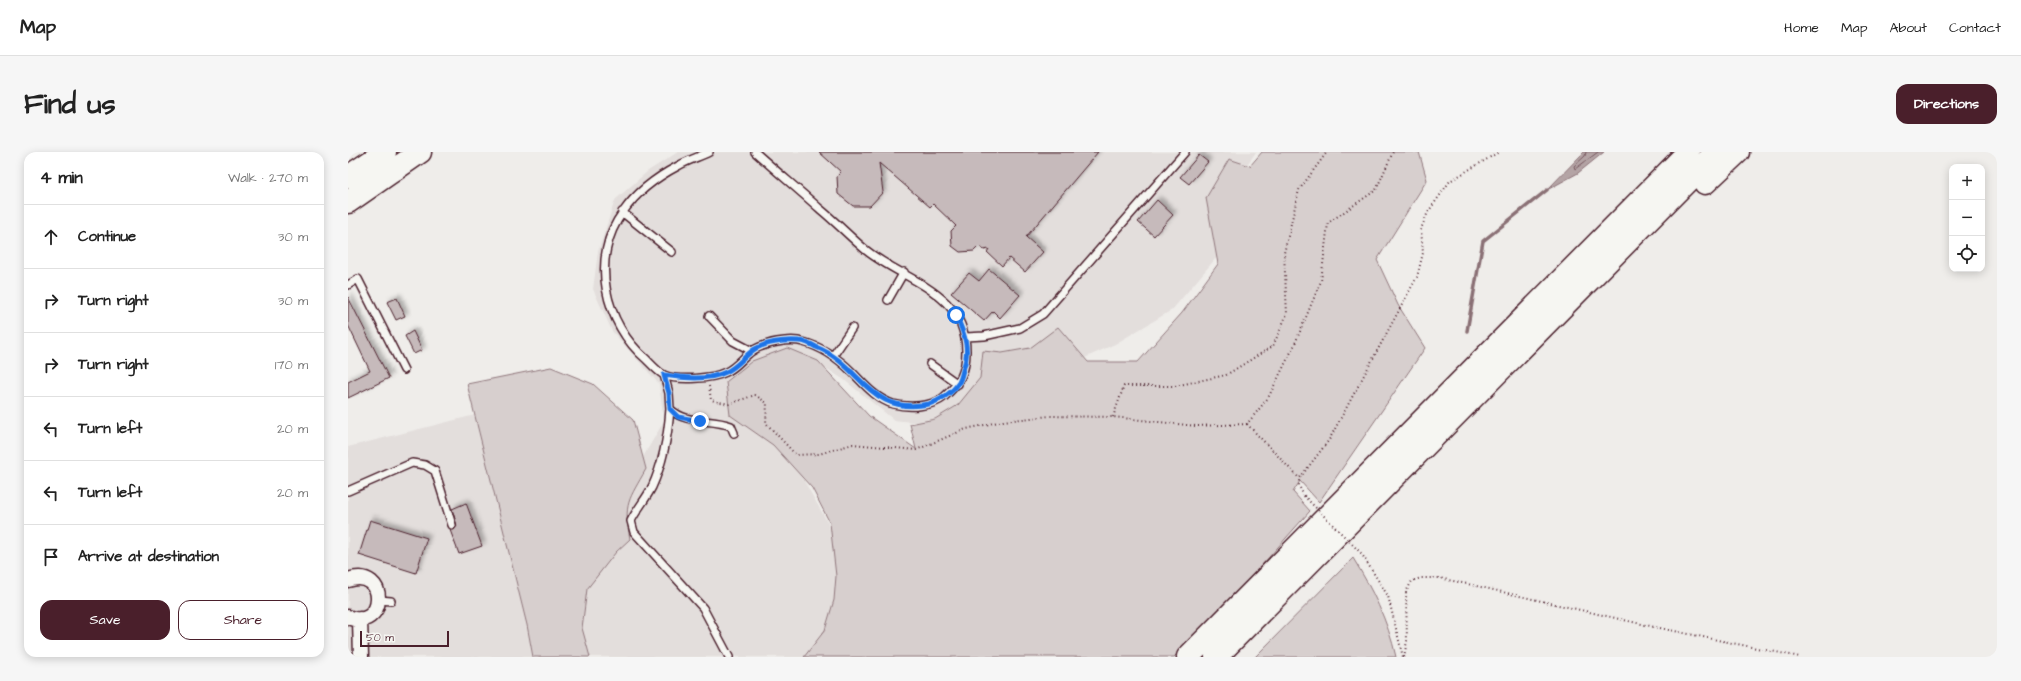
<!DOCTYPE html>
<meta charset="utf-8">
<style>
:root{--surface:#fff;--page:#f6f6f6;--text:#222;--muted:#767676;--line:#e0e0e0;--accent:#4a1f2b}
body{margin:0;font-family:"Architects Daughter",sans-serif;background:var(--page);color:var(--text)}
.controls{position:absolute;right:12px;top:12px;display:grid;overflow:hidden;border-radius:8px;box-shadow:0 2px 10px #0003}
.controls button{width:36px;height:36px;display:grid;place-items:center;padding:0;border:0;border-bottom:1px solid var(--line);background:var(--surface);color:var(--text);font:20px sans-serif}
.scale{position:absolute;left:12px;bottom:10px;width:89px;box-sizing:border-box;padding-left:4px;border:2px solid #4a1f2b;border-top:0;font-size:11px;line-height:14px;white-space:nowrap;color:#4a1f2b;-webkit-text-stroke:3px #f6f6f2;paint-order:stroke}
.stop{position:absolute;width:12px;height:12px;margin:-9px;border:3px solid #1a73e8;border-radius:50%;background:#fff}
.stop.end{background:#1a73e8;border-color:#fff;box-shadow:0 1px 4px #0008}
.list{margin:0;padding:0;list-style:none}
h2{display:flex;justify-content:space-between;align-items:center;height:52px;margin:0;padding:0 16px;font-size:17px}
h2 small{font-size:13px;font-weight:400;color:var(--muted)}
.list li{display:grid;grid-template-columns:26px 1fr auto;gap:12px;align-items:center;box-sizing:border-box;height:64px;padding:0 16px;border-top:1px solid var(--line)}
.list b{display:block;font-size:15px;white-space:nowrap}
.list em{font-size:13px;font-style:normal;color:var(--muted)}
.actions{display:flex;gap:8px;padding:12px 16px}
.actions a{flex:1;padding:9px 0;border:1px solid var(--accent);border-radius:12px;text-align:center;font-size:14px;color:var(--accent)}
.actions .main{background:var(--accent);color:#fff}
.icon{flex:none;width:22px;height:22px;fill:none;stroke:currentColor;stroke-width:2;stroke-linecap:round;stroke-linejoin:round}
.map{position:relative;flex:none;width:1649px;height:505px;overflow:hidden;border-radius:12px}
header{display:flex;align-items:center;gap:24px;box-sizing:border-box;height:56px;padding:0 20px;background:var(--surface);border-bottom:1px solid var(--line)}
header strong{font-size:19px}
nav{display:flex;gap:22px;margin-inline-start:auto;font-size:14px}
.intro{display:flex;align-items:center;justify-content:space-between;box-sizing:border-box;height:96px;padding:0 24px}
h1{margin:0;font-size:28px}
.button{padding:10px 18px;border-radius:12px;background:var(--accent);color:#fff;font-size:14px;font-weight:700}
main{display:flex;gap:24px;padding:0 24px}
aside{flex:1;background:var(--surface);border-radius:12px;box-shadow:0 2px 10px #0003}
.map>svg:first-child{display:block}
</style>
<header>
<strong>Map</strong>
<nav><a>Home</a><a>Map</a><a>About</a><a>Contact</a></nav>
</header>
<div class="intro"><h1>Find us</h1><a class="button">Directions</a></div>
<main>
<aside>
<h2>4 min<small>Walk · 270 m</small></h2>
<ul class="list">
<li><svg class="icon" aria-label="ahead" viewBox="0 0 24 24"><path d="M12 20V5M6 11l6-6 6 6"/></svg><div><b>Continue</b></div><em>30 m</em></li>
<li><svg class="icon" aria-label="right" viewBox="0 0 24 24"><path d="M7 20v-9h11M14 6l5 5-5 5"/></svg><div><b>Turn right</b></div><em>30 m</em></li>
<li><svg class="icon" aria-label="right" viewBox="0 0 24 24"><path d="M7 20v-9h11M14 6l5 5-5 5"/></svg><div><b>Turn right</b></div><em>170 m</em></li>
<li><svg class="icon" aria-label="left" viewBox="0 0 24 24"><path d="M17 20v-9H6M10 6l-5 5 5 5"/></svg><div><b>Turn left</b></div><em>20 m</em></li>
<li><svg class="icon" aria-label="left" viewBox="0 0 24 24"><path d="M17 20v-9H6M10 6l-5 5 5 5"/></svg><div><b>Turn left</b></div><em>20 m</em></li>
<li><svg class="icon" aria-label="arrive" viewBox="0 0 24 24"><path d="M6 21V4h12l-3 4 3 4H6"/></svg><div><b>Arrive at destination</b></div></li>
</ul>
<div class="actions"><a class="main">Save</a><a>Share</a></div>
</aside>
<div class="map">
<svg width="1649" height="505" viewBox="0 0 1649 505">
<defs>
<filter id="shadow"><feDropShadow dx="3.5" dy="-3.5" stdDeviation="2" flood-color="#0004"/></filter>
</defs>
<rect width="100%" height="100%" fill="#efedea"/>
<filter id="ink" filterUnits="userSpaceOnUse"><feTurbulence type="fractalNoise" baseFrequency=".025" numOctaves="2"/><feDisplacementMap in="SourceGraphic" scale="8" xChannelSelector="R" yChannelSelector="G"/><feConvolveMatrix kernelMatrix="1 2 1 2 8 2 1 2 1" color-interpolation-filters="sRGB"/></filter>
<g filter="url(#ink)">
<path fill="#e3dedc" d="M330,0H908L896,17L879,93L824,158L767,192L663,240L573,271L546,268L495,227L457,203L436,202L415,205L392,219L382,246L447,313L480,371L503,440L471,505H238L225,453L253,377L316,269L311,232L264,179L245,137L250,100L267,48L300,19Z
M127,263L179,473L185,505H0V295Z"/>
<path fill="#d7cfce" stroke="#90777c" d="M914,0H1071L1079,28L1029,108L1050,153L1077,196L971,350L952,329L945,340L962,359L866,467L826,505H456L477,478L486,448L488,424L482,371L464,336L425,293L382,263L378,230L404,209L439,196L470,209L521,264L568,297L562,272L587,267L610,253L632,226L635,199L654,201L682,196L710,175L740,210H790L834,161L870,112L858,46L881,7L902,14Z
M203,215L245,232L285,268L298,317C281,348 275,351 282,387L268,400L239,437L234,476L242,505H185L179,473L119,232Z
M1005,406C1024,437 1040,469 1048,505H907Z"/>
<path fill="#b4a4a5" stroke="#8a6f74" d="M1236,0H1256L1230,21L1199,38Z"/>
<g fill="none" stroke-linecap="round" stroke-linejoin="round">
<path stroke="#74545c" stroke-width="1" d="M1238,0L1237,4L1226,14L1227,17L1250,0"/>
<path stroke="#8a6f74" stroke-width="3.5" d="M1119,179L1135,89L1199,38"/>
</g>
<path fill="#c6babb" stroke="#4a1f2b" filter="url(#shadow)" d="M471,0H750L678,85L695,100L677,120L661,106L654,114L639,100L641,97L636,98L631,94L626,99L612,100L604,94L603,79L608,74L585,52L582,55L531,11L535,40L522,54H505L490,42L489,24L493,20Z
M851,3L860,10L841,32L832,25Z
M809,48L825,63L806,84L790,70Z
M641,117L672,143L652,166L645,159L636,169L603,141L621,121L631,129Z
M0,145L41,226L0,246V230L22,219L0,173Z
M49,146L57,164L48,168L39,150Z
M65,179L74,198L66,202L57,184Z
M118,351L134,394L111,402L102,378H106L109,374L104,357Z
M22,368L79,386L68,421L11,403Z"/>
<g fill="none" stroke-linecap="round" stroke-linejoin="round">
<g stroke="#4a1f2b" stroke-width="10">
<path id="service" d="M361,0C351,5 340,8 330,14C309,25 288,41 275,60C241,106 257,172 298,207C303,212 310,220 316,223C330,229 364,227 378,220C389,215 395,205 404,199C416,191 442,186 455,190C474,195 490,206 504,220C516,232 528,247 545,252C561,256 584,255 596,245C612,231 618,221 618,199C618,140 557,129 519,99C503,86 488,70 472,57C451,38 428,19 407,0
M274,60L324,100
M0,133L10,127L56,218
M540,148L556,120
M361,164L385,189L404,199
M618,185L636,184L672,176L695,162L837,0
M485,204L504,176
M582,212L610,232
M316,223L321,241L322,257C339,273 363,266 383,274L386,281
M322,257C320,284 315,311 304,335C298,347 289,357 283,369L286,380L355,456L381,505
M0,339L64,311L77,313L87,319L104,373
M31,448L43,449"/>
</g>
<g stroke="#4a1f2b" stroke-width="17">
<path id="minor" d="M0,428C42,414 38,481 0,465
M12,467L13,505"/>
</g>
<g stroke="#4a1f2b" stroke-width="25">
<path id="primary" d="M0,25L37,0
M0,50L72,0"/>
</g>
<g stroke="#4a1f2b" stroke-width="25">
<path id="motorway" d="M1357,31L1390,0
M840,505L1340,0
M868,505L1368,0"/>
</g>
<path stroke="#4a1f2b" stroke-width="2" stroke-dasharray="1 3" stroke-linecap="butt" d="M361,234L363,248L381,252L407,243L419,251L418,271L448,303L471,302L505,292L568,298L618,277L655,269L702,264L765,265L848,274L899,272L920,246L946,194L973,129L980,71L1028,38L1045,0
M765,265L776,234H827L878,223L925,194L939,162L936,101L951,38L979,0
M899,272L951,326
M956,344L951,334V327L981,288L1069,125L1075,101L1073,77L1080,60L1102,29L1151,0
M1013,401L1040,444L1055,505
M1056,505L1059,489L1058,440L1064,429L1073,426H1091L1124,433L1302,474L1452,505"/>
<use href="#service" stroke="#f6f6f2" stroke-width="7"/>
<use href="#minor" stroke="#f6f6f2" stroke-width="14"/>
<use href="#primary" stroke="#f6f6f2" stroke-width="22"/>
<use href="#motorway" stroke="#f6f6f2" stroke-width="22"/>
<path stroke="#4a1f2b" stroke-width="2" stroke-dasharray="1 3" stroke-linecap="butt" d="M956,344L1013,401"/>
</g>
</g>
<g fill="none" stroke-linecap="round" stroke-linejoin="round" filter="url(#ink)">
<path stroke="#1a73e8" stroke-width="5" d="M352,269L330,265L322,257L321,241L316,223C335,226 360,229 378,220C389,215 395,206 404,199C416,190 437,188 451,189C457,189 463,192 468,195C514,213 520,264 581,252C591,249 604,241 610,232C613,228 614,222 615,218C623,197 616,181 608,163"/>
</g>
</svg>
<div class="controls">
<button>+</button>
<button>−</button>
<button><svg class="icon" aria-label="locate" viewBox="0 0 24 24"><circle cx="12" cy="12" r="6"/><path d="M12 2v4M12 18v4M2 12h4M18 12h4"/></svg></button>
</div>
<div class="scale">50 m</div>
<div class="stop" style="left:608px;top:163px"></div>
<div class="stop end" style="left:352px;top:269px"></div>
</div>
</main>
